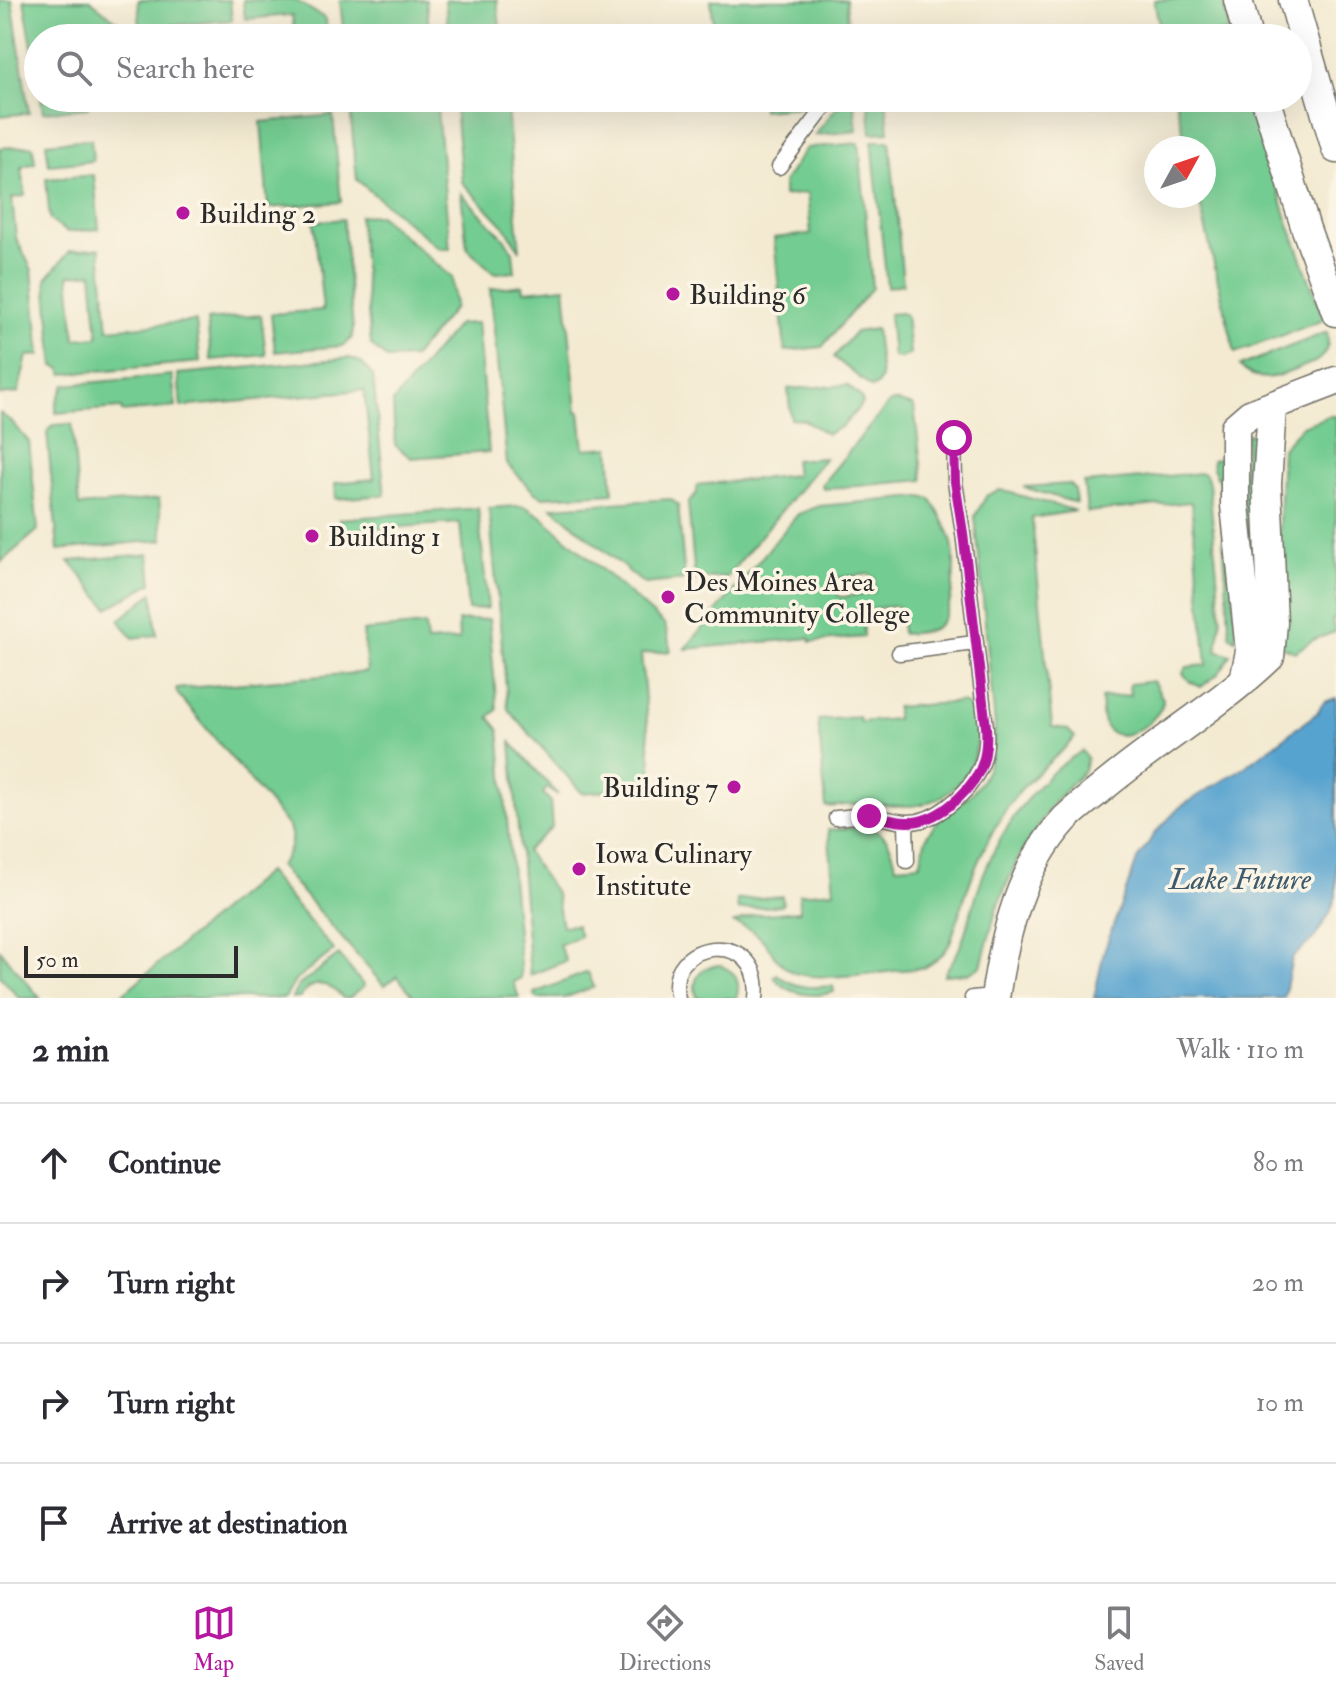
<!DOCTYPE html>
<meta charset="utf-8">
<style>
:root{--surface:#fff;--page:#f7f7f7;--text:#2b2b33;--muted:#7c7c81;--line:#e1e1e2;--accent:#b5179e}
body{margin:0;font-family:"IM FELL Double Pica",serif;background:var(--page);color:var(--text)}
.compass{position:absolute;left:1144px;top:136px;width:72px;height:72px;border-radius:50%;background:var(--surface);box-shadow:0 8px 32px #0002;rotate:50deg}
.scale{position:absolute;left:24px;bottom:20px;width:214px;box-sizing:border-box;padding-left:8px;border:4px solid #2b2b2b;border-top:0;font-size:22px;line-height:28px;white-space:nowrap;color:#2b2b2b;-webkit-text-stroke:6px #fcf5e5;paint-order:stroke}
.stop{position:absolute;width:24px;height:24px;margin:-18px;border:6px solid #b5179e;border-radius:50%;background:#fff}
.stop.end{background:#b5179e;border-color:#fff;box-shadow:0 2px 8px #0008}
.list{margin:0;padding:0;list-style:none}
h2{display:flex;justify-content:space-between;align-items:center;height:104px;margin:0;padding:0 32px;font-size:34px}
h2 small{font-size:26px;font-weight:400;color:var(--muted)}
.list li{display:grid;grid-template-columns:52px 1fr auto;gap:24px;align-items:center;box-sizing:border-box;height:120px;padding:0 32px;border-top:2px solid var(--line)}
.list b{display:block;font-size:30px;white-space:nowrap}
.list em{font-size:26px;font-style:normal;color:var(--muted)}
.icon{flex:none;width:44px;height:44px;fill:none;stroke:currentColor;stroke-width:2;stroke-linecap:round;stroke-linejoin:round}
.map{position:relative;flex:none;width:1336px;height:998px;overflow:hidden}
.search{position:absolute;background:var(--surface);box-shadow:0 8px 32px #0002;left:24px;right:24px;top:24px;height:88px;display:flex;align-items:center;gap:20px;box-sizing:border-box;padding:0 28px;border-radius:44px;color:var(--muted);font-size:30px}
.sheet{height:584px;background:var(--surface)}
nav{display:flex;justify-content:space-around;align-items:center;box-sizing:border-box;height:112px;border-top:2px solid var(--line);background:var(--surface);font-size:22px;color:var(--muted)}
nav a{display:grid;justify-items:center;gap:4px}
nav .on{color:var(--accent)}
.map>svg:first-child{display:block}
</style>
<div class="map">
<svg width="1336" height="998" viewBox="0 0 1336 998">
<rect width="100%" height="100%" fill="#fcf5e5"/>
<filter id="ink" filterUnits="userSpaceOnUse"><feTurbulence type="fractalNoise" baseFrequency=".0125" numOctaves="2"/><feDisplacementMap in="SourceGraphic" scale="16" xChannelSelector="R" yChannelSelector="G"/><feConvolveMatrix kernelMatrix="1 2 1 2 8 2 1 2 1" color-interpolation-filters="sRGB"/></filter>
<filter id="wash" filterUnits="userSpaceOnUse"><feTurbulence type="fractalNoise" baseFrequency=".006" numOctaves="4" result="noise"/><feDisplacementMap in="SourceGraphic" scale="32" xChannelSelector="R" yChannelSelector="G"/><feGaussianBlur stdDeviation="1.8" result="paint"/><feColorMatrix in="noise" values="0 0 0 0 0 0 0 0 0 0 0 0 0 0 0 0 0 1.4 0 .05"/><feComposite in="paint" operator="in"/></filter>
<g filter="url(#wash)">
<rect width="100%" height="100%" fill="#f3ead1"/>
<path fill="#73cc91" stroke="#4f7c5e" stroke-width="2" fill-rule="evenodd" d="M0,0H12L29,113L0,116Z
M24,0H90L127,29L81,33V38H38V81Z
M138,0H230L232,20L140,28Z
M243,0H295L326,19L327,38H295L292,15L245,19Z
M340,0H426L430,38H344Z
M445,0H497L501,38H449Z
M711,0H846L849,38H723L714,33Z
M1154,0H1222L1230,30L1201,38H1162Z
M41,98H87L88,108L43,112Z
M349,98H436L450,249H440L357,180Z
M454,98H506L520,251L506,228L462,182Z
M761,98H815L801,107L762,110Z
M844,98H854L857,131L815,135Z
M868,98H886L889,132L871,133Z
M1175,98H1250L1286,216L1324,320L1235,353L1198,196H1204V148H1187Z
M333,115L341,202L268,208L261,122Z
M91,139L93,161L49,165L46,143Z
M872,141H890L903,284L887,287Z
M859,143L872,288L822,347L785,351L774,238L811,234L807,193L783,196V183L806,148Z
M33,146L35,163L22,167L25,196L12,198L16,238L32,270L40,355L27,356L18,393L0,395V148Z
M94,175L99,229L67,232L50,220L46,179Z
M461,193L504,238L513,252L515,272L494,273L467,248Z
M379,215L452,277L455,307L413,358L387,359L371,345L359,216Z
M343,219L353,329L352,338L342,346L275,352L271,314L323,310L314,222Z
M100,248L108,329L196,321L200,362L63,374L62,369L54,366L46,279L70,251ZM92,273L98,337L75,339L69,275Z
M523,285L524,291L565,287L577,411L580,412L584,449L610,447L613,493L543,497L535,493L507,464L490,289Z
M901,313L906,315L910,354L902,358L893,357L889,314Z
M261,315L266,355L211,360L207,320Z
M477,323L489,452L411,458L395,445L393,402L458,324Z
M876,329L881,378L877,385L872,388L834,357L855,332Z
M1327,332C1330,345 1326,355 1315,362C1289,371 1261,390 1240,366Z
M349,358L361,362L373,376L385,495L336,499L335,483L374,479L364,390L181,407L178,374Z
M172,375L176,407L122,412L121,408L56,413V403L65,385Z
M847,385L860,396L863,403L843,426L827,434L804,420L791,419L788,389Z
M895,401L914,406L923,480L823,489L822,484L889,403Z
M0,413L12,422L29,442L38,530L0,563Z
M1329,416H1336V619L1332,620L1335,632L1313,640L1295,652L1280,646L1278,549L1282,448L1302,426Z
M72,424L79,506L159,499L163,540L58,550L47,432L53,425Z
M1247,434L1256,435L1263,615H1253L1242,486Z
M825,458L727,577L695,579L688,503L697,493V485L796,475L794,460Z
M1223,458L1236,639L1230,636L1219,480L1213,468L1212,460Z
M1201,473L1206,475L1209,483L1221,620L1217,650L1231,655L1219,673L1201,687L1190,682L1183,673L1187,667L1207,665L1191,502L1087,512L1084,483Z
M1069,484L1074,489L1076,503L1023,487Z
M1000,490L1076,511L1032,518L1052,727L1067,729L1075,737C1057,758 1034,773 1017,794C983,838 966,889 951,941C945,954 936,962 923,968C894,970 810,985 789,970C766,955 771,934 734,923L754,915L800,911L799,894L834,891L828,830C866,827 888,820 896,866L920,864C923,854 923,844 928,834C938,817 956,808 970,795C989,777 994,751 995,726L975,516L987,495Z
M920,497L931,499C938,512 947,525 951,539C957,560 955,618 933,629C924,633 911,633 902,634L900,608L895,606L863,610L864,637L811,642L810,638L685,649L798,514L819,506ZM869,574L874,579L875,590L873,593L841,597L837,594V578Z
M671,499L678,505L685,580L644,584L552,507Z
M517,506L526,507L542,517L665,625L671,651L641,654L653,787L582,793L508,709L489,508Z
M478,508L488,608L468,610L460,523L340,531L339,519Z
M149,554L152,583L108,608L69,561Z
M153,593L157,635L133,638L119,620Z
M489,619L497,710L489,717L499,729L521,978L513,982L519,997L415,998L397,976L384,986L279,866C289,855 295,842 289,827L177,693L176,689L367,672L363,631L425,625L427,642L459,640L458,621Z
M1153,681L1163,699C1164,719 1116,753 1104,723C1101,715 1102,705 1101,698L1130,695L1129,684Z
M962,702C977,710 978,724 977,740C974,776 946,805 907,806C895,807 882,804 870,804C855,803 841,806 826,807L818,720L859,717L860,722L896,719V707Z
M511,742L558,795L547,788L543,793L550,801L552,827L526,851L556,894L562,926L576,925L580,936L559,945L566,961L530,975Z
M1082,751L1087,758L1084,771L1053,803L1019,856L997,907L981,966L970,973L944,975C948,966 955,959 959,949C969,925 974,898 984,873C1003,826 1037,777 1082,751Z
M267,872L334,950L295,981L285,998H118Z
M782,896L783,905L738,910L737,900Z
M0,950L40,998H19L0,976Z
M339,955L364,986L349,998H343C329,982 312,978 300,998H292L298,986Z
M719,965C735,970 742,982 736,998H697C691,980 700,966 719,965Z
M588,972L594,987L564,998H536L534,993Z
M777,974C794,989 812,988 833,986L834,992C814,998 787,995 774,977Z"/>
<path fill="#57a3cf" stroke="#41677d" stroke-width="2" d="M1336,698V896L1330,913L1315,937L1292,958L1284,998H1094L1104,951L1138,858L1156,832L1180,807L1246,766L1317,713L1324,702Z"/>
</g>
<g filter="url(#ink)">
<g fill="none" stroke-linecap="round" stroke-linejoin="round">
<g stroke="#716e65" stroke-width="17">
<path id="service" d="M779,167L832,98
M899,653L974,643
M836,818C847,817 858,815 868,816C881,816 893,821 905,822C934,824 967,795 979,770C986,757 987,741 986,727L963,533L955,482L954,438
M906,823L907,861
M678,998C661,939 765,926 756,998
M972,998L995,996"/>
</g>
<g stroke="#716e65" stroke-width="31">
<path id="minor" d="M1238,0L1248,38
M1293,0L1336,149
M1265,98L1306,229L1336,312
M1244,681L1250,651L1235,505V427L1250,414L1336,381
M995,998C1004,935 1021,867 1065,819C1076,808 1090,798 1102,788C1157,742 1219,706 1270,657L1273,623L1267,485L1272,407"/>
</g>
<use href="#service" stroke="#fff" stroke-width="14"/>
<use href="#minor" stroke="#fff" stroke-width="28"/>
</g>
</g>
<g fill="none" stroke-linecap="round" stroke-linejoin="round" filter="url(#ink)">
<path stroke="#b5179e" stroke-width="10" d="M869,816C881,817 894,822 906,822C935,824 967,795 980,770C986,757 987,741 986,727L963,533L955,482L954,438"/>
</g>
<g fill="#b5179e" stroke="#fcf5e5" stroke-width="3">
<circle cx="183" cy="213" r="8"/>
<circle cx="673" cy="294" r="8"/>
<circle cx="312" cy="536" r="8"/>
<circle cx="668" cy="597" r="8"/>
<circle cx="734" cy="787" r="8"/>
<circle cx="579" cy="869" r="8"/>
</g>
<g text-anchor="middle" stroke-width="7" stroke-linejoin="round" paint-order="stroke">
<g font-size="28" fill="#2b2b2b" stroke="#fcf5e5" text-anchor="start">
<text x="199" y="223">Building 2</text>
<text x="689" y="304">Building 6</text>
<text x="328" y="546">Building 1</text>
<text x="684" y="591">Des Moines Area<tspan x="684" dy="32">Community College</tspan></text>
<text x="718" y="797" text-anchor="end">Building 7</text>
<text x="595" y="863">Iowa Culinary<tspan x="595" dy="32">Institute</tspan></text>
</g>
<g font-size="30" font-style="italic" fill="#3d5b6d" stroke="#fcf5e5">
<text x="1240" y="889">Lake Future</text>
</g>
</g>
</svg>
<svg class="compass" viewBox="-18 -18 36 36"><path d="M0-13l5 13h-10z" fill="#e53935"/><path d="M0 13l5-13h-10z" fill="#7c7c81"/></svg>
<div class="scale">50 m</div>
<div class="stop" style="left:954px;top:438px"></div>
<div class="stop end" style="left:869px;top:816px"></div>
<div class="search"><svg class="icon" aria-label="search" viewBox="0 0 24 24"><circle cx="10" cy="10" r="6"/><path d="M15 15l6 6"/></svg>Search here</div>
</div>
<section class="sheet">
<h2>2 min<small>Walk · 110 m</small></h2>
<ul class="list">
<li><svg class="icon" aria-label="ahead" viewBox="0 0 24 24"><path d="M12 20V5M6 11l6-6 6 6"/></svg><div><b>Continue</b></div><em>80 m</em></li>
<li><svg class="icon" aria-label="right" viewBox="0 0 24 24"><path d="M7 20v-9h11M14 6l5 5-5 5"/></svg><div><b>Turn right</b></div><em>20 m</em></li>
<li><svg class="icon" aria-label="right" viewBox="0 0 24 24"><path d="M7 20v-9h11M14 6l5 5-5 5"/></svg><div><b>Turn right</b></div><em>10 m</em></li>
<li><svg class="icon" aria-label="arrive" viewBox="0 0 24 24"><path d="M6 21V4h12l-3 4 3 4H6"/></svg><div><b>Arrive at destination</b></div></li>
</ul>
</section>
<nav>
<a class="on"><svg class="icon" aria-label="map" viewBox="0 0 24 24"><path d="M3 6l6-2 6 2 6-2v14l-6 2-6-2-6 2zM9 4v14M15 6v14"/></svg>Map</a>
<a><svg class="icon" aria-label="directions" viewBox="0 0 24 24"><path d="M12 3l9 9-9 9-9-9zM9 14v-3h6M13 9l2 2-2 2"/></svg>Directions</a>
<a><svg class="icon" aria-label="saved" viewBox="0 0 24 24"><path d="M7 4h10v16l-5-4-5 4z"/></svg>Saved</a>
</nav>
